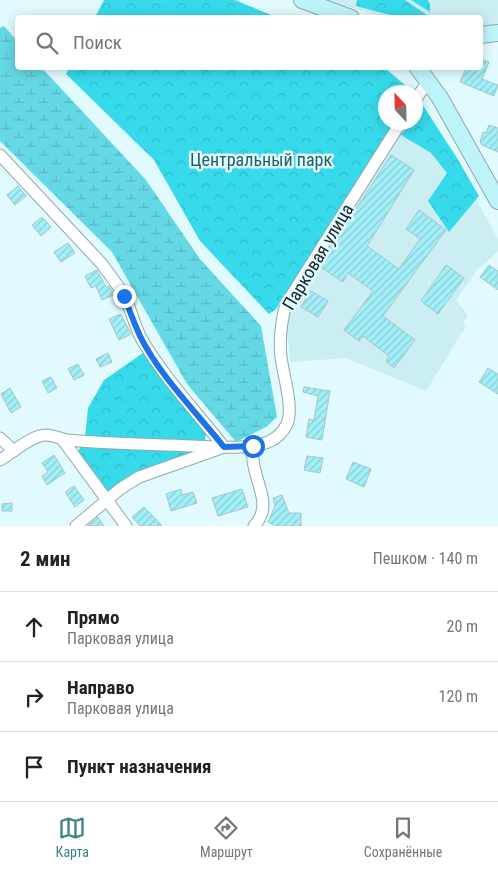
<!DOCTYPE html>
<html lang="ru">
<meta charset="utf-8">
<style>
:root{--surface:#fff;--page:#f2f2f2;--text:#222;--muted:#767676;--line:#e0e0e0;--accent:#3a828a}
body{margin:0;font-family:"Roboto Condensed",sans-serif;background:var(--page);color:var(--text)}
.compass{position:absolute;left:378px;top:85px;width:45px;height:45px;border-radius:50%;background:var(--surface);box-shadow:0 2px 12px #0003;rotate:338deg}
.stop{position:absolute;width:15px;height:15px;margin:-11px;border:4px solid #1a73e8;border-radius:50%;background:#fff}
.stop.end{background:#1a73e8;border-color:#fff;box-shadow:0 1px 5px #0008}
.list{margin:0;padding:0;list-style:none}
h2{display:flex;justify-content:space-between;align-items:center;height:65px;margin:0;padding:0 20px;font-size:21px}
h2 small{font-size:16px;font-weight:400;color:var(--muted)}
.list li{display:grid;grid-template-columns:32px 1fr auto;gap:15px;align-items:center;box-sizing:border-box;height:70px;padding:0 20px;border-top:1px solid var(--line)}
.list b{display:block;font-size:19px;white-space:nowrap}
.list p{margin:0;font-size:16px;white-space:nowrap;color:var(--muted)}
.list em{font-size:16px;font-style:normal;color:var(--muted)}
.icon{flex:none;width:28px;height:28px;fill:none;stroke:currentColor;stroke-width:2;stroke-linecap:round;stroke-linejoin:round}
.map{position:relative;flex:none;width:498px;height:526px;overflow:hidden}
.search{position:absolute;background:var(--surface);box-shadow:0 2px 12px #0003;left:15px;right:15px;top:15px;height:55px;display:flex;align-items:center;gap:12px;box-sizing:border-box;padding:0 18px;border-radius:5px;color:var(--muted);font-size:19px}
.sheet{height:275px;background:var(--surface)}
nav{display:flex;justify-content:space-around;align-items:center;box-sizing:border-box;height:70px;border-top:1px solid var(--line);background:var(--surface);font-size:14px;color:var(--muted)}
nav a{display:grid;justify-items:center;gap:2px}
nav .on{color:var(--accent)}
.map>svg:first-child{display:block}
</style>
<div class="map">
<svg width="498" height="526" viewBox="0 0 498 526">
<defs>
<pattern id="forest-crowns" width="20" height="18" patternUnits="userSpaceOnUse" patternTransform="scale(1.25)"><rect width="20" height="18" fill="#37daea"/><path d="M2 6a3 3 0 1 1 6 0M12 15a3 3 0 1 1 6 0" fill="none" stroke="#30bbc9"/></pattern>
<pattern id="wetland-marsh" width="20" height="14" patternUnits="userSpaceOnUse" patternTransform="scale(1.25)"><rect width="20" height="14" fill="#64d8e4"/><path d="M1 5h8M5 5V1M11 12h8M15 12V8" fill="none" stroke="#56b9c3"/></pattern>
<pattern id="building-hatch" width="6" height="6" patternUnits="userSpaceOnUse" patternTransform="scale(1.25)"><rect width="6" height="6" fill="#a1eff8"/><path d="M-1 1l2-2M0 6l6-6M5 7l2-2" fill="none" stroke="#8acdd4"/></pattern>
</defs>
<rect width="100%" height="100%" fill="#e0fafd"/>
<path fill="#caeef2" d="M328,0H498V26L481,27L480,18L386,17L331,2Z
M421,101L498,239V251L477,270L456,300L468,315L463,323L466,326L426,391L346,358L291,362L287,333L290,310L356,201L407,123L416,122V110Z"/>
<path fill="url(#forest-crowns)" d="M104,0H235L276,17H95Z
M357,0H405L430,17H398L356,6Z
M411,0H428L430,5V12Z
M69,68H385L413,92H386V122L397,123L276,309L269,314L200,241L154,160L66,74Z
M422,104L457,158L479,196L449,232L428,201L447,173L431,153L401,135L410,123L416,122V114Z
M146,351L207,429L205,440H136L85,437L88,408L104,380Z
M82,444L202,450L107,497L77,453Z"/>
<path fill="url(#wetland-marsh)" d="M4,26L17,41L18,68H42L146,180L200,259L261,326L277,417L266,427L236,442L187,384L112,252L0,141V28Z"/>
<path fill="url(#building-hatch)" stroke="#abc4c7" d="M480,59L489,62L482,79L498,85L494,96L460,82L466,68H480Z
M489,125L498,128V152L482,145L480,142L483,132L486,133Z
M391,155L414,170L367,246L399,269L420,239L406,229L419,210L446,230L383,316L415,340L394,368L386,361L389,356L363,336L359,341L344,330L373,291L348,273L343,282L319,266Z
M18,186L26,196L15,205L7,195Z
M42,217L51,227L41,236L32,225Z
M68,243L75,253L61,262L54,252Z
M446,265L464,278L438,314L421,301Z
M489,265L498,271V290L480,277Z
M97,270L106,287L109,286L114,295L102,300L96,286L91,288L85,276Z
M311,291L328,301L318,317L301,307Z
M121,314L131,334L119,340L109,319Z
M108,353L112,362L100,367L96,359Z
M78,364L84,375L74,380L68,369Z
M488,368L498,374V394L479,382Z
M51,377L57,388L48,393L42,381Z
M304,387L330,391L322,440L306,437L309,419L314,420L318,396L303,392Z
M10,388L21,407L11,413L1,394Z
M54,455L65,473L47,485L42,476L48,472L42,463Z
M307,456L323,458L320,473L304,470Z
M353,462L371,469L364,487L346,479Z
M74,486L84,500L75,507L65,492Z
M181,489L182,495L193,492L197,503L171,511L166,494Z
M242,489L248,507L218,516L212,498Z
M282,495L289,513H301V526H276L268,522L275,506L273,498Z
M12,503V511H2V504Z
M144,507L155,518L162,526H140L132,517Z
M98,517L104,526H88Z"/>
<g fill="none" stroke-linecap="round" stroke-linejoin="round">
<g stroke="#8fa8ab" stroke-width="13">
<path id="street" d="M416,99L428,81
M0,155L102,264C109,274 117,284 124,295C131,309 134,324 141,338C164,378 196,411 224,447L139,477L120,489L76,526
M0,438L14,451
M62,439L126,526
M253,446C253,452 252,459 254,466C258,488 272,507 254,526
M0,460C12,453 32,435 46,435C53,435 61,439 68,440C110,444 151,444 193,446C213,447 250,450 268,442C276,439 283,432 287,424C294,407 283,375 281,357C279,338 281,322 286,304L401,122"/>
</g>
<g stroke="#8fa8ab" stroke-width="18">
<path id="secondary" d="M302,0L351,18
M480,35L498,33
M418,68L440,98L498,201"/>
</g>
<use href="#street" stroke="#fff" stroke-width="11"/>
<use href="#secondary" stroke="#bdf4fa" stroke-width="16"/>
</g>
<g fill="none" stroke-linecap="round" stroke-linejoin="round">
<path stroke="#1a73e8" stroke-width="6" d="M124,296C129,309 134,323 140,336C159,375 197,413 224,447L253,446"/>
</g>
<g text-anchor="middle" stroke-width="5" stroke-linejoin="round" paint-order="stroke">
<g font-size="18" fill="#226067" stroke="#e0fafd">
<text x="261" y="166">Центральный парк</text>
</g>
<g font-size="18" fill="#1b2526" stroke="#e0fafd">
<text transform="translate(318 257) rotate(-59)" y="6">Парковая улица</text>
</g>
</g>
</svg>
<svg class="compass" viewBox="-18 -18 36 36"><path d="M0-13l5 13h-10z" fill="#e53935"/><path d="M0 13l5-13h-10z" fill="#767676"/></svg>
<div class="stop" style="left:253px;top:446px"></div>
<div class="stop end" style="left:124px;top:296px"></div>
<div class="search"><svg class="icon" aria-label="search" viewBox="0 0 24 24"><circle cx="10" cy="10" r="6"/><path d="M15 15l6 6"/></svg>Поиск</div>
</div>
<section class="sheet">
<h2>2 мин<small>Пешком · 140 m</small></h2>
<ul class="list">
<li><svg class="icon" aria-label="ahead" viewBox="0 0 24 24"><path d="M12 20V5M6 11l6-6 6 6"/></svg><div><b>Прямо</b><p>Парковая улица</p></div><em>20 m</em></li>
<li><svg class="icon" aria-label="right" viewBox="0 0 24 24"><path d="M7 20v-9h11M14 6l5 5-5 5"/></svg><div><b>Направо</b><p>Парковая улица</p></div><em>120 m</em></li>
<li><svg class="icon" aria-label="arrive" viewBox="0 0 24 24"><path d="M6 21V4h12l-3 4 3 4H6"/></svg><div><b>Пункт назначения</b></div></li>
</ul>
</section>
<nav>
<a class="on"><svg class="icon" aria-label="map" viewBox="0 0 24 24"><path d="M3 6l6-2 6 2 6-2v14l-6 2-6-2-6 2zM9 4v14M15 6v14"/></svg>Карта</a>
<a><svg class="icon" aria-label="directions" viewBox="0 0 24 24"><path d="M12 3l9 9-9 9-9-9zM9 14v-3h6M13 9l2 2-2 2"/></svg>Маршрут</a>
<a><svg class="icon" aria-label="saved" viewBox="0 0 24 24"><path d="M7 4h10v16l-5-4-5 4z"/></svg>Сохранённые</a>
</nav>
